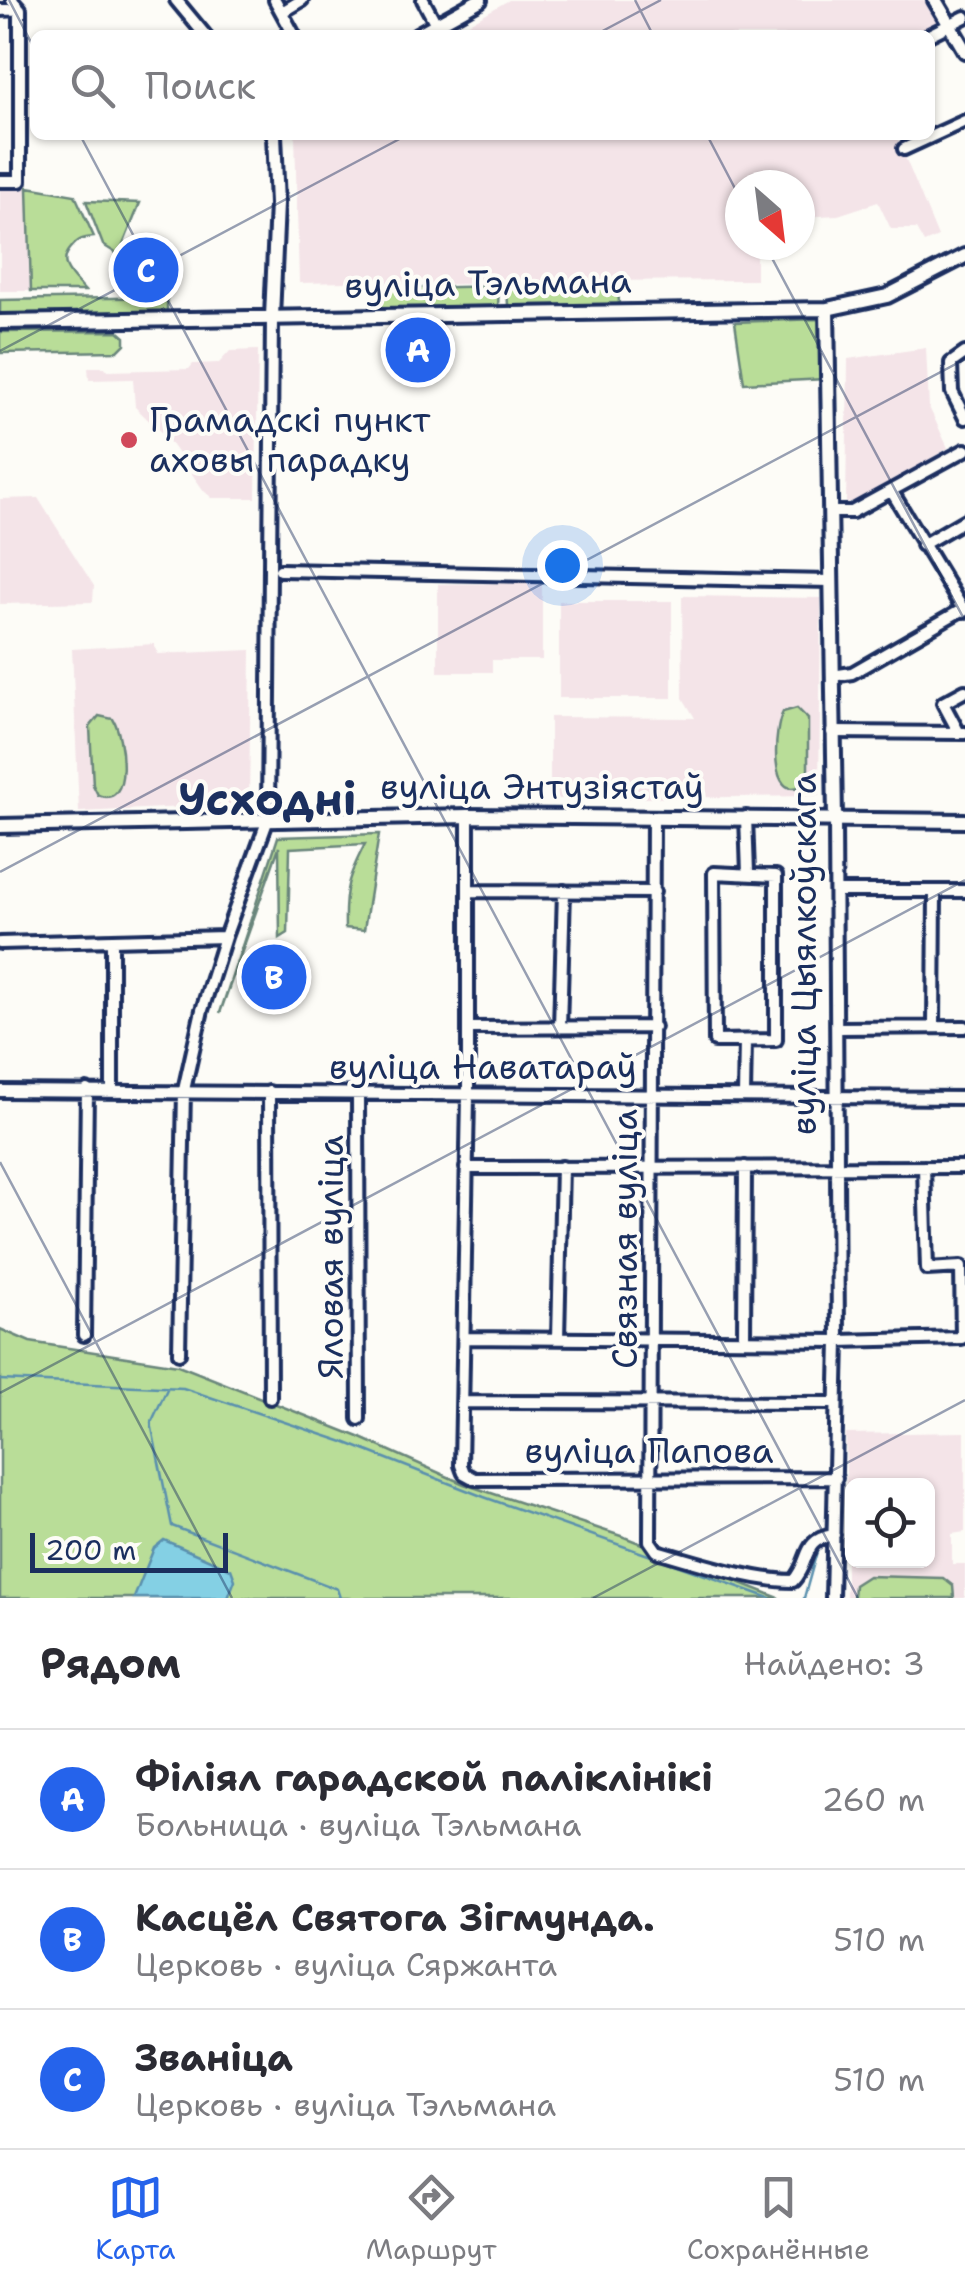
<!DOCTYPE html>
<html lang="ru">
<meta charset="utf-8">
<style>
:root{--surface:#fff;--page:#f7f7f7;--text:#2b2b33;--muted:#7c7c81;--line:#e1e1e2;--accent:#2563eb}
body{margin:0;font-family:"Shantell Sans",sans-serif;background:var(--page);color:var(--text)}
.controls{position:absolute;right:30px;bottom:30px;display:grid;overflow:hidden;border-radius:15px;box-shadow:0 2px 8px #0004}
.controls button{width:90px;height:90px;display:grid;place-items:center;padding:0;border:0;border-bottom:2px solid var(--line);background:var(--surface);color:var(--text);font:50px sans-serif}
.compass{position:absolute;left:725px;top:170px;width:90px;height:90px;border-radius:50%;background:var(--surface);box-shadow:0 2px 8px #0004;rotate:152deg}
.scale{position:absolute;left:30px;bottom:25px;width:198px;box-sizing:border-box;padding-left:10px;border:5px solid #1b2f5e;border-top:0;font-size:28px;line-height:35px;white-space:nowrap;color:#1b2f5e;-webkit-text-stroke:8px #fdfcf7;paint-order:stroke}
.you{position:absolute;left:562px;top:565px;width:35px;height:35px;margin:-25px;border:8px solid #fff;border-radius:50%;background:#1a73e8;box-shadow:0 0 0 15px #1a73e833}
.badge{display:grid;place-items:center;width:65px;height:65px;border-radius:50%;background:var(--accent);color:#fff;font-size:32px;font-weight:700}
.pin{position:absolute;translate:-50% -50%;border:5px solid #fff;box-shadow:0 2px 10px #0006}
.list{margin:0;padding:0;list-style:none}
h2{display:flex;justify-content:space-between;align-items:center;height:130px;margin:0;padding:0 40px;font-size:42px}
h2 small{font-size:32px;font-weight:400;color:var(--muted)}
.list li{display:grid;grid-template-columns:65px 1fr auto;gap:30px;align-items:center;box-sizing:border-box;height:140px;padding:0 40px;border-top:2px solid var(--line)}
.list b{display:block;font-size:38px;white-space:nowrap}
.list p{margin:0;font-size:32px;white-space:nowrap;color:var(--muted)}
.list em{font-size:32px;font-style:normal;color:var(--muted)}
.icon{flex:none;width:55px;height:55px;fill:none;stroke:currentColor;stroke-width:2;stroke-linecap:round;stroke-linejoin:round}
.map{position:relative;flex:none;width:965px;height:1598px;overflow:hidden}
.search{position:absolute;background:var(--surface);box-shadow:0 2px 8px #0004;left:30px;right:30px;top:30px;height:110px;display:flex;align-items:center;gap:25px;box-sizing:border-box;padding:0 35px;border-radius:15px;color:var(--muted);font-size:38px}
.sheet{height:550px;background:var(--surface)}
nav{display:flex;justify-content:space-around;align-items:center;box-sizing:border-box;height:140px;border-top:2px solid var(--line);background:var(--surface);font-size:28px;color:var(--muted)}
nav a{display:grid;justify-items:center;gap:5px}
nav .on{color:var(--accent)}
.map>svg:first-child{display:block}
</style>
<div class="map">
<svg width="965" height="1598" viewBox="0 0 965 1598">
<rect width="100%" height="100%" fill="#fdfcf7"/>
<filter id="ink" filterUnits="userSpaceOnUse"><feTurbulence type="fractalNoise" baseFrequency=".01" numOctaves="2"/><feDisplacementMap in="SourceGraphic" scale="20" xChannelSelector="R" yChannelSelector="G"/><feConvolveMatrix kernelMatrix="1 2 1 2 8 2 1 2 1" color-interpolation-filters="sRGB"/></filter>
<g filter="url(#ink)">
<path fill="#f4e4e8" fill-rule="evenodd" d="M509,0H931L944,24L921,35H448Z
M295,135H896L938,237L924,243L916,229H891L878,202L838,215L800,217V185H740V245H756V280L579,281L349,287L348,282L299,283Z
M0,187H28L31,291H0Z
M926,348L929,407L948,448L868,498L846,503L848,359Z
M258,350L256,498H212L204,491L166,437L135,407L133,379L89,380L88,367H105L107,371L189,369L193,364L219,363L230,351Z
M38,498L94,586L93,602L0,604V499Z
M542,583V660H492V672H438V584Z
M682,596L821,598L819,796L550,799V717L695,718L683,698Z
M559,601H672V698H559Z
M154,644L158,654L251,650L249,804L79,812L72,649Z
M965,1432V1532L952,1534V1564H965V1598H846V1434ZM852,1486H928V1560H852Z"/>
<path fill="#b9dd98" stroke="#6a867b" stroke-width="2.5" d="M28,187L75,195L94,237C83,238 78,239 71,248C56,265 74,278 85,291H31Z
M86,201L140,203L119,255L103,245Z
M618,284L619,304L508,306L507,286Z
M499,286L498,307L371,308L372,289Z
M167,297V315L0,317V300Z
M819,319L825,379L744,383L735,322Z
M118,331L125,337V344L118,351L0,353V332Z
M797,708L808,719V775L803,785C768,804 774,728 783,712Z
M99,716L113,719C123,734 134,810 98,795L93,785L90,727Z
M379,834L364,930L345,928C344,889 348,877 365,844L290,848L288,933L280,938L279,847L220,1013L278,837Z
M0,1329L30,1342L178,1365L359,1437L464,1484L624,1537L779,1598H0Z
M868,1576L943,1578L953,1586L954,1598H853L854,1585Z"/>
<path fill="#84d0e4" stroke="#5a90ae" stroke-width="2.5" d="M164,1540L231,1569L235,1580L228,1598H134L154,1548Z"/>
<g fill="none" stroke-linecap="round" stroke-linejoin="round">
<path stroke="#5a90ae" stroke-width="2.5" d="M0,1380L183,1388L344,1442L484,1497L770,1598
M167,1389L151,1423L172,1526L337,1589L340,1598
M804,1598L818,1548"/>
<g stroke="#1b2f5e" stroke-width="18">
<path id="minor" d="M176,0L205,35
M275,0L294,35
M423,0L436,24
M0,10L20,9
M282,12L302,0
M929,35L965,17
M904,149L965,121
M0,181H20V9L12,0
M965,353L951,363L952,392L965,418
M892,492L964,611
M831,512H852L965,450
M922,545L965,520
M280,570L831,581
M832,676L852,673L965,608
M832,732L965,733
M959,733L943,703L965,691
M468,816V1097L461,1465L464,1473L475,1479L836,1478
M653,817L650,1541L657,1551C694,1562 755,1581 793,1581C812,1560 800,1540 834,1535
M746,817L748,873
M714,873L776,876V1040L715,1041Z
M468,891L654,892
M837,891H965
M0,943L225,937
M560,1027L564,891
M934,1027L935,891
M468,1028L654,1027
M838,1028L965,1027
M112,1090V941
M0,1091L965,1098
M269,1092L270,1398
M358,1095L359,1419
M744,1096L745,1041
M466,1168L965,1167
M84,1335L87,1090
M465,1338L838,1341L962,1338L961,1267L927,1269L924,1167
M558,1338L562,1167
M744,1340L745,1167
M179,1353L184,1090L202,1010L225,937L268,819L272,317
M463,1402L836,1403
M832,1598L838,1341L835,819"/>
</g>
<g stroke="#1b2f5e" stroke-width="20">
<path id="major" d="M935,0L965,51
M417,35L480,0
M827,309L835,819
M272,317L277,204L274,135
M0,322L827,309L887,296L965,256
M0,826L468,816L965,821"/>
</g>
<use href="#minor" stroke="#fdfcf7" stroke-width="10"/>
<use href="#major" stroke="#fdfcf7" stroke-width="12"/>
</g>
</g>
<path fill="none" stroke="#1b2f5e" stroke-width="2.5" stroke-opacity="0.45" d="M9,0L35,50M635,0L653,35M595,35L661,0M80,135L858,1598M707,135L740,198M765,245L965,621M0,351L407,135M0,872L965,359M0,1162L232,1598M0,1393L965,880M593,1598L965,1400"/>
<circle fill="#d1495b" stroke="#fdfcf7" stroke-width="4" cx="129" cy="440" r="10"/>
<g text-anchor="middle" stroke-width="8" stroke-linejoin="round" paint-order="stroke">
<g font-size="35" fill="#1b2f5e" stroke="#fdfcf7">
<text transform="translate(488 283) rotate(-1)" y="12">вуліца Тэльмана</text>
<text x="542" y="799">вуліца Энтузіястаў</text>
<text transform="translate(804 954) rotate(-90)" y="12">вуліца Цыялкоўскага</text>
<text x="483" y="1079">вуліца Наватараў</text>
<text transform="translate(625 1239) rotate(-90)" y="12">Связная вуліца</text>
<text transform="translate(331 1257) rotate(-90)" y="12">Яловая вуліца</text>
<text x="649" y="1463">вуліца Папова</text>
</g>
<g font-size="35" fill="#1b2f5e" stroke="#fdfcf7" text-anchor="start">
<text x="149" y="432">Грамадскі пункт<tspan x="149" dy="40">аховы парадку</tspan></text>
</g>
<g font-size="45" font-weight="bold" fill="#1b2f5e" stroke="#fdfcf7">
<text x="267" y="815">Усходні</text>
</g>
</g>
</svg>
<div class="controls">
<button><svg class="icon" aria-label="locate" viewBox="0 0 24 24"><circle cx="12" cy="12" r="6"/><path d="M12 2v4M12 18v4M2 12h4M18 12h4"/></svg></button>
</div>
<svg class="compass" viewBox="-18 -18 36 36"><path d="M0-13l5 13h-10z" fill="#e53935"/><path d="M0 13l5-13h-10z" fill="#7c7c81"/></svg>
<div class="scale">200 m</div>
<div class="you"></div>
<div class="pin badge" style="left:418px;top:350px">A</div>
<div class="pin badge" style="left:274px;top:977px">B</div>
<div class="pin badge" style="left:146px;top:270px">C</div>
<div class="search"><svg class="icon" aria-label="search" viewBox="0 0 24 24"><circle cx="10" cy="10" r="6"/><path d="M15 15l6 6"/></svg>Поиск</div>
</div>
<section class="sheet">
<h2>Рядом<small>Найдено: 3</small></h2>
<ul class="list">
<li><span class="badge">A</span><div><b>Філіял гарадской паліклінікі</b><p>Больница · вуліца Тэльмана</p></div><em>260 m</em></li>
<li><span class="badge">B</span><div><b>Касцёл Святога Зігмунда.</b><p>Церковь · вуліца Сяржанта</p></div><em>510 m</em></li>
<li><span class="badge">C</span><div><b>Званіца</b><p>Церковь · вуліца Тэльмана</p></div><em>510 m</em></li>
</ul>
</section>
<nav>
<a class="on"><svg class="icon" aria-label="map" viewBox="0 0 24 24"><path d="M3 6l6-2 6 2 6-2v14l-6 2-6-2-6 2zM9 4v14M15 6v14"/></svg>Карта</a>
<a><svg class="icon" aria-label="directions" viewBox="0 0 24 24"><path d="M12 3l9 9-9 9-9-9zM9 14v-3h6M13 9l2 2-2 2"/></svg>Маршрут</a>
<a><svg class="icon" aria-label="saved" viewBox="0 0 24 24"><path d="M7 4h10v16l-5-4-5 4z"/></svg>Сохранённые</a>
</nav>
